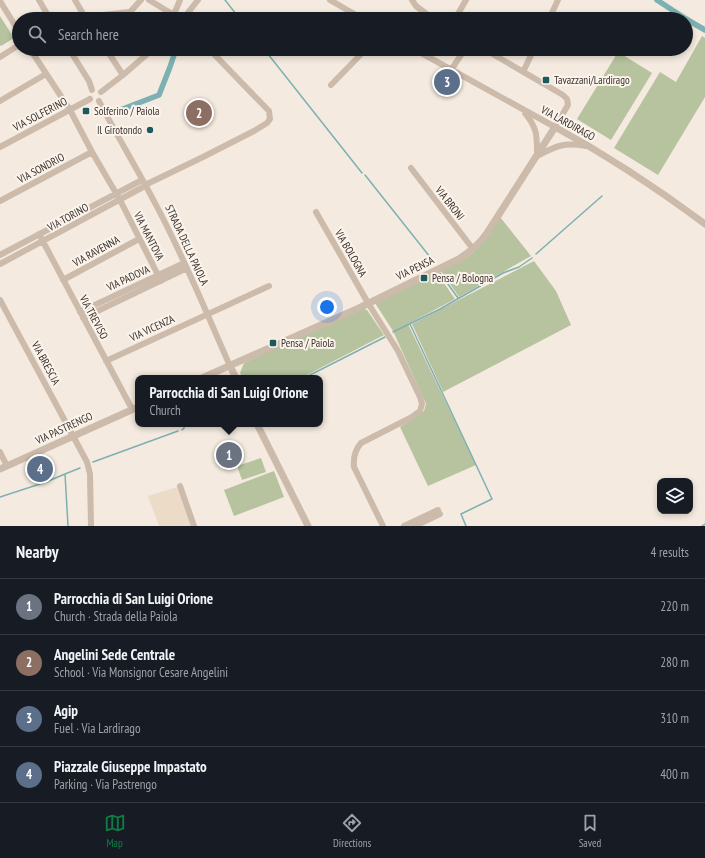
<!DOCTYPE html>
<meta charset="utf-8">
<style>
:root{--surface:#171b24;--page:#20242c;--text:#f1f3f6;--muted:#9ea1a6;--line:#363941;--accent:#0b8043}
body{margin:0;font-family:"PT Sans Narrow",sans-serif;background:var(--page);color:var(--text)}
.controls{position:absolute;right:12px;bottom:12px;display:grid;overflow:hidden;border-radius:8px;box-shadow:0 2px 6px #0003}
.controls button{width:36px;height:36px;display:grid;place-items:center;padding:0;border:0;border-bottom:1px solid var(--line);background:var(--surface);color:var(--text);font:20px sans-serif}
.you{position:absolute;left:327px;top:307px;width:14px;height:14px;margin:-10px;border:3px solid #fff;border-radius:50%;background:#1a73e8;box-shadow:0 0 0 6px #1a73e833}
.badge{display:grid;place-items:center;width:26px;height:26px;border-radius:50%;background:var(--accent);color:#fff;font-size:13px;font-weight:700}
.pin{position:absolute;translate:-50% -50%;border:2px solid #fff;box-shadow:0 1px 4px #0006}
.popup{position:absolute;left:135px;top:375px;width:188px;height:52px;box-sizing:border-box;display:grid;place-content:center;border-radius:8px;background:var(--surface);filter:drop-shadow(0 1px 3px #0005);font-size:13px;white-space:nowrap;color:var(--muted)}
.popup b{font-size:15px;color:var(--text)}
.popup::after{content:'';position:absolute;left:50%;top:100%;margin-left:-8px;border:8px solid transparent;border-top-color:var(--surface)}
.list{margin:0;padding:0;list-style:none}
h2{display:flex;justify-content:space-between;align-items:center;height:52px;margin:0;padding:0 16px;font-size:17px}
h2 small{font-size:13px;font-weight:400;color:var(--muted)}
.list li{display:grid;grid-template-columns:26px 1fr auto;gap:12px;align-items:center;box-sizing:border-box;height:56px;padding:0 16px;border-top:1px solid var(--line)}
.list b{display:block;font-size:15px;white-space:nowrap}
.list p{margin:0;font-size:13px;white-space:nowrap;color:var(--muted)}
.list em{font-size:13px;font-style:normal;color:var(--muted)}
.icon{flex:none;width:22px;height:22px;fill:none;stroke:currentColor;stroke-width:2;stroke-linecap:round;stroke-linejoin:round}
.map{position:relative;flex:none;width:705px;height:526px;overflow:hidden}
.search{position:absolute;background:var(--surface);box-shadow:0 2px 6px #0003;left:12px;right:12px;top:12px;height:44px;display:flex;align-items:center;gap:10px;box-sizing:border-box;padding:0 14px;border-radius:22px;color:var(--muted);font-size:15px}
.sheet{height:276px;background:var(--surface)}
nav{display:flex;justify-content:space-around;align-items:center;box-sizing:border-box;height:56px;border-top:1px solid var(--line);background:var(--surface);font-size:11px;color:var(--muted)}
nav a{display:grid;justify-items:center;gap:2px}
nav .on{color:var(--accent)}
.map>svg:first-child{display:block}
</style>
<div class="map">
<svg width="705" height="526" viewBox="0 0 705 526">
<rect width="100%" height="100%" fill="#f4eadf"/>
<path fill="#b7c39e" d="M0,16L14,38L1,46L0,45Z
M702,36L705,38V97L658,175L614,148L660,72L676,82Z
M618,52L652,73L611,140L577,119Z
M500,217L531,256L459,297L441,271C453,265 466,260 476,250C486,241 493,229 500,217Z
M534,261L556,291L571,325L443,392L412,324Z
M437,273L455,299L408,324L476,465L428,486L400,427L413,419L424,411L426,404L393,331L375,303Z
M362,308L367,310L384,335L301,378H243L240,373L244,363Z
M261,458L266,472L242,480L237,466Z
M274,471L284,497L234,516L224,490Z"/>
<path fill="#ecdbc6" d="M180,486L194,526H159L148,496Z"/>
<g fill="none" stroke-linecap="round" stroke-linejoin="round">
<path stroke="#7db0b2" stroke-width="1.5" d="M225,0L240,19
M264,49L362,173
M365,175L434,262
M536,254L602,196
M440,273L458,298
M410,324L492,499L461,514L466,526
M393,332L440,309L503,273L519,267L532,258
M308,376L385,337
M182,430L184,428L185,424
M93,462L178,431
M0,497L46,482L65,474
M68,526L65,474L80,468
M702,526L705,524"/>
<path stroke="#7db0b2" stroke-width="5.5" d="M657,0L686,19
M686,19L705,30
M115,112L159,95L170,67L176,49"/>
<path stroke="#ccbaaa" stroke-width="6" d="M39,0L50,19
M75,0L86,19
M149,0L174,15L180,19
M330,0L363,19
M412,0L416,6L433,19
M0,1L19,32
M85,17L130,12L141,0
M172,19L180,0
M183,19L198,0
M455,19L466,0
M549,19L558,0
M30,49L70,110L92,152L120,200L161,281
M69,49L89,81L92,90
M106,49L123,75
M414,49L555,127L568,105L567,99L563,95L484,49
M0,57L19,45
M451,70L465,49
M523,72L534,49
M331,85L366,49
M101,92L123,75L153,49
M0,101L46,74
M99,101C117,136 138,170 156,205C184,257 206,312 230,366
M525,113C538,129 537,137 537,156C556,146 564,142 586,146
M0,147L90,99
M411,168L473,249
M145,185L203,157L254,131L267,123L270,119L269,111L209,49
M0,201L92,152
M316,212L368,303L398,351L420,397L422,404L420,411L412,417L361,443C355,450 353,457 354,467L383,526
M39,234L132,409
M0,255L142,180
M0,264L145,186
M63,280L139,239
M0,300L87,462L90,474L91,526
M80,312L184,263
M83,318L187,268
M106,361L269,286
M0,452L7,466
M180,486L194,526
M404,526L438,510
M415,526L440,514"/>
<path stroke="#ccbaaa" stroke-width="7" d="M230,366L236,378
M202,378L359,308L459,259C470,251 479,245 487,233L555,127C608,156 658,189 705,224
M257,424L308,526
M0,469L138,407"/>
</g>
<g fill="#1e595d" stroke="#fbf4ec" stroke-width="1.5">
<rect x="542" y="76" width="8" height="8" rx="2"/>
<rect x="82" y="107" width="8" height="8" rx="2"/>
<circle cx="150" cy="130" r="4"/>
<rect x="420" y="274" width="8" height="8" rx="2"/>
<rect x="269" y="339" width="8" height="8" rx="2"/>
</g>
<g text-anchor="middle" stroke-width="4" stroke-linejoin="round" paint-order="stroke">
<g font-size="11" fill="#3a2f2a" stroke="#fbf4ec" text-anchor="start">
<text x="554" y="84">Tavazzani/Lardirago</text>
<text x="94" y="115">Solferino / Paiola</text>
<text x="142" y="134" text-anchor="end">Il Girotondo</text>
<text x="432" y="282">Pensa / Bologna</text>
<text x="281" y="347">Pensa / Paiola</text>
</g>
<g font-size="11" fill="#3a2f2a" stroke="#fbf4ec">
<text transform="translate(40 114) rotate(-28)" y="4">VIA SOLFERINO</text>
<text transform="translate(568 123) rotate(29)" y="4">VIA LARDIRAGO</text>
<text transform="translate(41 168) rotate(-28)" y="4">VIA SONDRIO</text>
<text transform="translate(450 203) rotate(52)" y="4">VIA BRONI</text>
<text transform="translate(68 217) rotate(-29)" y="4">VIA TORINO</text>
<text transform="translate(149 236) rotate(63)" y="4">VIA MANTOVA</text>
<text transform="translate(187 245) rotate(65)" y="4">STRADA DELLA PAIOLA</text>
<text transform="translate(96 251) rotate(-29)" y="4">VIA RAVENNA</text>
<text transform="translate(351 253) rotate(60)" y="4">VIA BOLOGNA</text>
<text transform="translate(415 268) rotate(-26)" y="4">VIA PENSA</text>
<text transform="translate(128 278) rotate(-25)" y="4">VIA PADOVA</text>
<text transform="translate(94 317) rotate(62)" y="4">VIA TREVISO</text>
<text transform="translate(152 328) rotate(-25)" y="4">VIA VICENZA</text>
<text transform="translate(46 363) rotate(62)" y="4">VIA BRESCIA</text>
<text transform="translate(64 428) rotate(-25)" y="4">VIA PASTRENGO</text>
</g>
</g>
</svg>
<div class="controls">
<button><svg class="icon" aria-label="layers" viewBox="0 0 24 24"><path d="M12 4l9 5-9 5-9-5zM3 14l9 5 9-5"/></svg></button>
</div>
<div class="you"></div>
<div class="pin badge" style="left:229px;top:455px;background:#6b7280">1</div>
<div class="popup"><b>Parrocchia di San Luigi Orione</b>Church</div>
<div class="pin badge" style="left:199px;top:113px;background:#8d6e63">2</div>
<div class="pin badge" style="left:447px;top:82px;background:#5c6f8a">3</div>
<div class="pin badge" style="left:40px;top:469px;background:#5c6f8a">4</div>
<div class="search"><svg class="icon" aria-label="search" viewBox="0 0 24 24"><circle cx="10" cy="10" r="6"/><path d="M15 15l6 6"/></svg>Search here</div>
</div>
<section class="sheet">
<h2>Nearby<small>4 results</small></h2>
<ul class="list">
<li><span class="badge" style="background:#6b7280">1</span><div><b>Parrocchia di San Luigi Orione</b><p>Church · Strada della Paiola</p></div><em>220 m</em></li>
<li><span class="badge" style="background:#8d6e63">2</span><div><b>Angelini Sede Centrale</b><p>School · Via Monsignor Cesare Angelini</p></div><em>280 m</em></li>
<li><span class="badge" style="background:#5c6f8a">3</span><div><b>Agip</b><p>Fuel · Via Lardirago</p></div><em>310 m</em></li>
<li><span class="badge" style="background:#5c6f8a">4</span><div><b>Piazzale Giuseppe Impastato</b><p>Parking · Via Pastrengo</p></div><em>400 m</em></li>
</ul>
</section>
<nav>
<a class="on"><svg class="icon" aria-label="map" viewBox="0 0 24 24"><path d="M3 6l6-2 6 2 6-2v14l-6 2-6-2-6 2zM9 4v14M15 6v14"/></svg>Map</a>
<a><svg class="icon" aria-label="directions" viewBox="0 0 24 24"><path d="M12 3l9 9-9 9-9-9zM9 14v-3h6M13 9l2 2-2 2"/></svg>Directions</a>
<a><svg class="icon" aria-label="saved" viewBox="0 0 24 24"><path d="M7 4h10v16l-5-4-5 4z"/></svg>Saved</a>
</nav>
